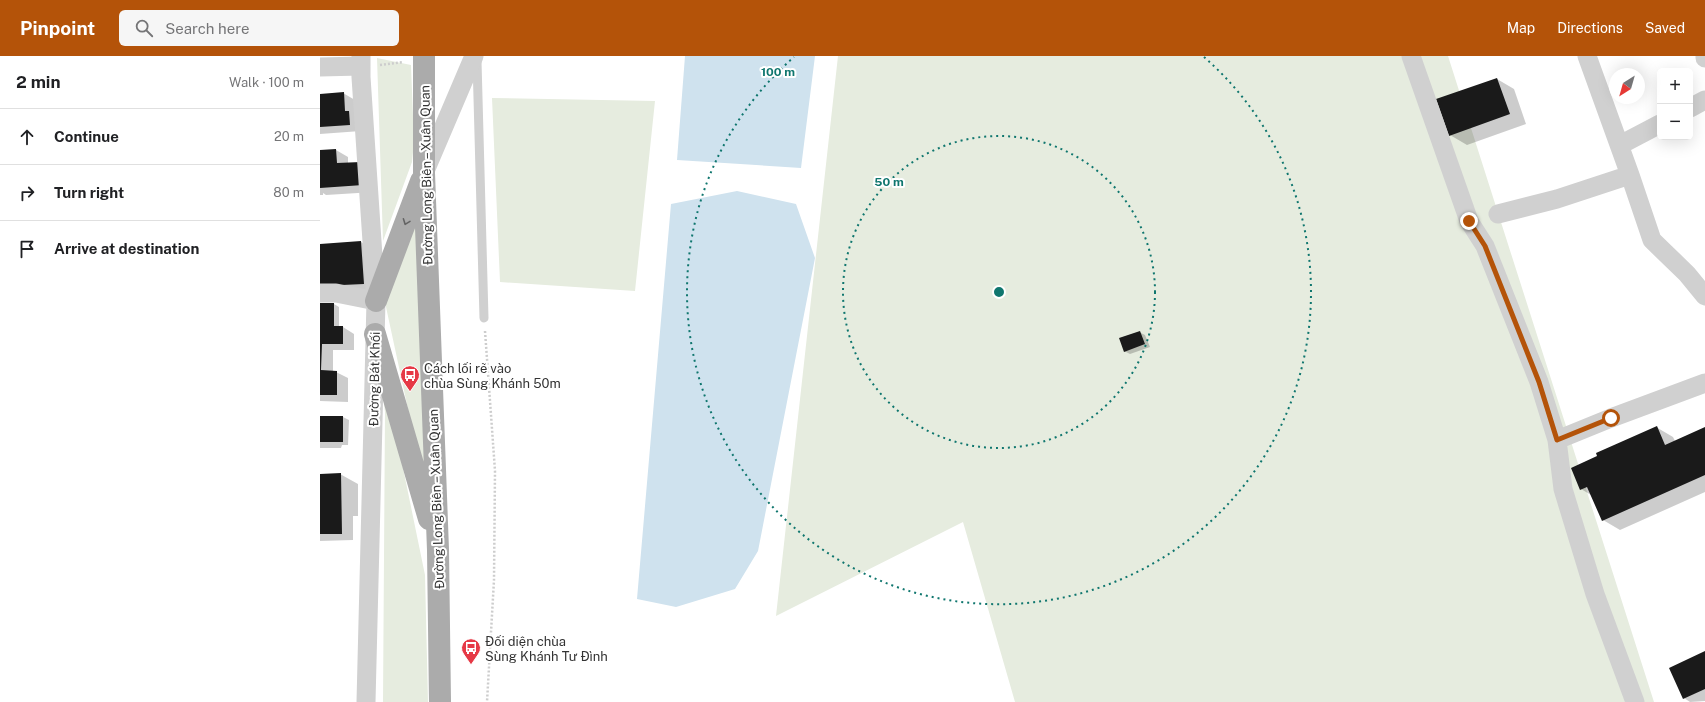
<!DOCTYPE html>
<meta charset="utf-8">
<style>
:root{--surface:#fff;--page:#f6f6f6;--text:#202124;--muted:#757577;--line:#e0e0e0;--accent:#b45309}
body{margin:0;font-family:"Public Sans",sans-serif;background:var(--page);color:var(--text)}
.controls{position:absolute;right:12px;top:12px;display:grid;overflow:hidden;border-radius:6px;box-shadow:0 4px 16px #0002}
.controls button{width:36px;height:36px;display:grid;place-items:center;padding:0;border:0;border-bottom:1px solid var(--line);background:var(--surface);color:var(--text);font:20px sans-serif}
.compass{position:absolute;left:1289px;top:12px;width:36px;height:36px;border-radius:50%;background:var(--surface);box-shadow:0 4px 16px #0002;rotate:217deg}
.stop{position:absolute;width:12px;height:12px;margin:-9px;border:3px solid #b45309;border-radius:50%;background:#fff}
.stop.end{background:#b45309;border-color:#fff;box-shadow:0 1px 4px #0008}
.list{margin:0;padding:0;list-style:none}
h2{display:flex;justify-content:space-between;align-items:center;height:52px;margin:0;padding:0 16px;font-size:17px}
h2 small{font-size:13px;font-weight:400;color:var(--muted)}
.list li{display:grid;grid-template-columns:26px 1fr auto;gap:12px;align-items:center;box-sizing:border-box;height:56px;padding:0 16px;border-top:1px solid var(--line)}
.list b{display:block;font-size:15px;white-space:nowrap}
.list em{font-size:13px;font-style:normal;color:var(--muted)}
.icon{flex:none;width:22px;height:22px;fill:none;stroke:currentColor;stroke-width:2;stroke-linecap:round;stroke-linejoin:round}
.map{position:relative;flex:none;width:1385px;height:646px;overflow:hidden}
header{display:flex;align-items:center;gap:24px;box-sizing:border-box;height:56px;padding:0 20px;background:var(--accent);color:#fff}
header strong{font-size:19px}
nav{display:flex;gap:22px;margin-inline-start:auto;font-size:14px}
.search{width:280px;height:36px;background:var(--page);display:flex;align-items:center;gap:10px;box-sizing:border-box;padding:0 14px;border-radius:6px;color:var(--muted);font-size:15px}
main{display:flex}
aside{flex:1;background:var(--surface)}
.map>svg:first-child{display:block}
</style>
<header>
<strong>Pinpoint</strong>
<div class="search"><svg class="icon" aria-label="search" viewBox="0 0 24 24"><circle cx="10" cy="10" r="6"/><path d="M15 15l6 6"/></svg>Search here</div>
<nav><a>Map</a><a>Directions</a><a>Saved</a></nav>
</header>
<main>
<aside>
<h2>2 min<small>Walk · 100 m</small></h2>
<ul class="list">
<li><svg class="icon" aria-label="ahead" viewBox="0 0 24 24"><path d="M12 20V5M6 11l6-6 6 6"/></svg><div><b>Continue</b></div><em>20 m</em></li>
<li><svg class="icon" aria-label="right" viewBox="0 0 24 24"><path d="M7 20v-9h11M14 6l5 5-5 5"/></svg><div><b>Turn right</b></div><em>80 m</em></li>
<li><svg class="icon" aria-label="arrive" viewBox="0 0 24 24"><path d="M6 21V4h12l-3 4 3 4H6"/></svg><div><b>Arrive at destination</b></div></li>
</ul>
</aside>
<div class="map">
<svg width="1385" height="646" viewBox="0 0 1385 646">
<rect width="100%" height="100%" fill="#fff"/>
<path fill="#e6ecdf" d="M518,0H1128L1334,646H695L643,466L456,560Z
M57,2L91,9L94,86L92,106L63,185Z
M172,42L335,45L315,235L180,226Z
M96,152L105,432L66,251V235Z
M59,308L75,373L105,519L108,646H63L65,356Z"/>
<path fill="#cfe2ee" d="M365,0H495L481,112L357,104Z
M417,135L476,148L495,202L438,495L415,533L356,551L317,543L351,148Z"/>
<path fill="#0003" d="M1177,23L1194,33L1206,68L1147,89L1130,79Z
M23,37L35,44L41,75L0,78V39Z
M16,94L28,101V107L54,136L6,139L3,137V139H0V95Z
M41,186L52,193L55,234L0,237V189Z
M0,248H14L19,251V271H23L34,278V294H13V315L16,316L28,322V346L0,345Z
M819,276L825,279L830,291L810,298L804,295Z
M0,361H23L29,364L28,389H22L21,392H0Z
M1336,371L1353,381L1355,385L1385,372V436L1300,474L1283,464L1271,439L1261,433Z
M20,418L38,428V460H33V484L0,485V419Z
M1385,596V645L1370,646L1364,642Z"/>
<path fill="#1a1a1a" d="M1177,22L1190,58L1129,80L1116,43Z
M24,36L25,55H29L30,69L0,71V38Z
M16,93L17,107L41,106L43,129L0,132V94Z
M41,185L44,228L0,230V188Z
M0,247H14V270H23V288H2L1,314L17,315V339H0Z
M820,275L825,288L804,296L799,282Z
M0,360H23V386H0Z
M1337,370L1345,389L1385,371V419L1282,465L1267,431L1260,434L1251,412L1277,400L1276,397Z
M21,417L22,478H0V418Z
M1385,595V633L1363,643L1349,612Z"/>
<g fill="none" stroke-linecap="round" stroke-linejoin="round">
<path stroke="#cdcdcd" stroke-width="2.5" stroke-dasharray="2 2" stroke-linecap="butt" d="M60,9L83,6
M165,275L175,415L174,524L167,646"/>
<path stroke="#d0d0d0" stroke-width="9" d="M157,5L164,262"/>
<path stroke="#d0d0d0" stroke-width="19" d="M41,0V21L56,245L46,646
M1091,0L1149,165L1165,190L1219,326L1237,384L1291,362L1385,327
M1267,0L1310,119L1332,184L1367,218L1385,240
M1385,0V2
M0,11L41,10
M1370,52L1385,44
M1300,89L1340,68
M105,115L154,0
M1178,158L1237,143L1310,119
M0,237H16L56,245
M1237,384L1243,433L1275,538L1315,646"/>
<path stroke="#ababab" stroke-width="22" d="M104,0V117L118,494L120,646
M56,245L101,125
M55,278L109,463"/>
</g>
<defs><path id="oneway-chevron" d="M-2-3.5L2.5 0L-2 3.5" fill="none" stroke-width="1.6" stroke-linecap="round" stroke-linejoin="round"/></defs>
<use stroke="#636363" href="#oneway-chevron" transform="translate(86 166) rotate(111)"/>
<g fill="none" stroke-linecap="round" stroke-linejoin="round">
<path stroke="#b45309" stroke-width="5" d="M1149,165L1165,190L1219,326L1237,384L1291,362"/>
</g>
<g fill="none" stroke="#0f766e" stroke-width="2" stroke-dasharray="2 4">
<circle cx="679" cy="236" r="156"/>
<path d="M884 1A312 312 0 1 1 474 1"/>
</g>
<defs>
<g id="bus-pin" transform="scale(1)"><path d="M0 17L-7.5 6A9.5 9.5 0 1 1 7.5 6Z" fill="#e63946" stroke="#fff"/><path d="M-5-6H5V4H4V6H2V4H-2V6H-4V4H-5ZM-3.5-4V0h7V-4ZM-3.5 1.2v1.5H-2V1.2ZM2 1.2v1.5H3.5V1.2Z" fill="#fff"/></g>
</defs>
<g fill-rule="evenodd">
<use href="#bus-pin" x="90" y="319"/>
<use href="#bus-pin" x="151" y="592"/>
</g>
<g text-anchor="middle" stroke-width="4" stroke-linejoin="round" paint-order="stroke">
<g font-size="13" fill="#333" stroke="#fff">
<text transform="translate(106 119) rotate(-91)" y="5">Đường Long Biên – Xuân Quan</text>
<text transform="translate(54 323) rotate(-89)" y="5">Đường Bát Khối</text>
<text transform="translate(116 443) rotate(-92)" y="5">Đường Long Biên – Xuân Quan</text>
</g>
<g font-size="13" fill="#333" stroke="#fff" text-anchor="start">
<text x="104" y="317">Cách lối rẽ vào<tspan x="104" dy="15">chùa Sùng Khánh 50m</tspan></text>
<text x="165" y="590">Đối diện chùa<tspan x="165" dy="15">Sùng Khánh Tư Đình</tspan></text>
</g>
</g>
<circle cx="679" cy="236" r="6" fill="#0f766e" stroke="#fff" stroke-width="2"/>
<g font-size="12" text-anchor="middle" font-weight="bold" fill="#0f766e" stroke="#fff" stroke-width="4" stroke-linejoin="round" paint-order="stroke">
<text x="458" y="20">100 m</text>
<text x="569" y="130">50 m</text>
</g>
</svg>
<div class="controls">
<button>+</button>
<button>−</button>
</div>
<svg class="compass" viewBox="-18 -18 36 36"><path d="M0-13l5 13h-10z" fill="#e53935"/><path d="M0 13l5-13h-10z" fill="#757577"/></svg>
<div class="stop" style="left:1291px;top:362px"></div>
<div class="stop end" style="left:1149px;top:165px"></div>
</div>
</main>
